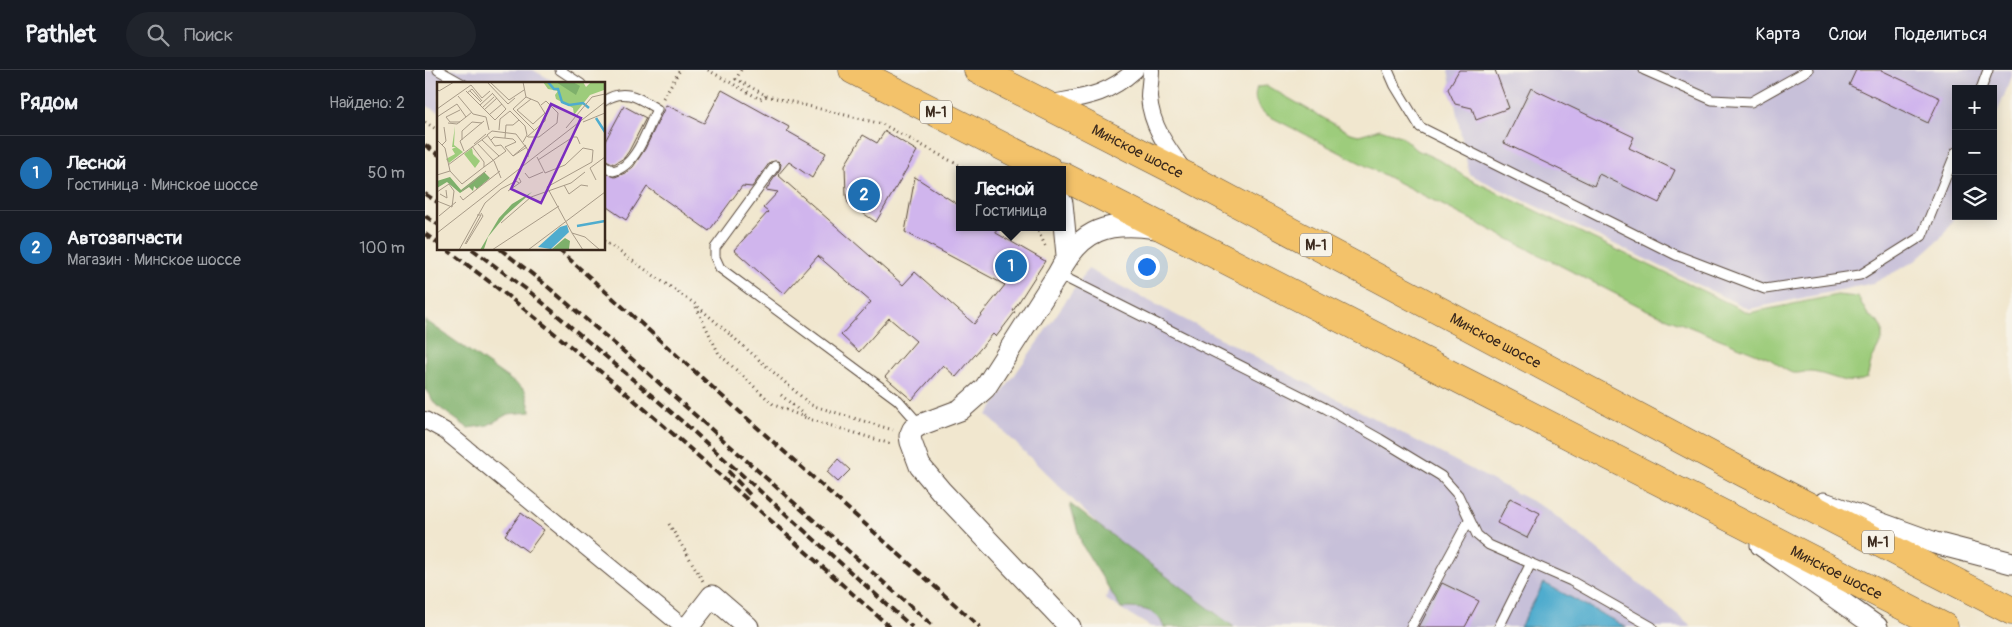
<!DOCTYPE html>
<html lang="ru">
<meta charset="utf-8">
<style>
:root{--surface:#171b24;--page:#20242c;--text:#f1f3f6;--muted:#9ea1a6;--line:#363941;--accent:#1f6fb2}
body{margin:0;font-family:Pangolin,sans-serif;background:var(--page);color:var(--text)}
.controls{position:absolute;right:15px;top:15px;display:grid;overflow:hidden;border-radius:0px;box-shadow:0 2px 12px #0003}
.controls button{width:45px;height:45px;display:grid;place-items:center;padding:0;border:0;border-bottom:1px solid var(--line);background:var(--surface);color:var(--text);font:25px sans-serif}
.you{position:absolute;left:721px;top:196px;width:18px;height:18px;margin:-12px;border:4px solid #fff;border-radius:50%;background:#1a73e8;box-shadow:0 0 0 8px #1a73e833}
.badge{display:grid;place-items:center;width:32px;height:32px;border-radius:50%;background:var(--accent);color:#fff;font-size:16px;font-weight:700}
.pin{position:absolute;translate:-50% -50%;border:2px solid #fff;box-shadow:0 1px 5px #0006}
.popup{position:absolute;left:531px;top:96px;width:110px;height:65px;box-sizing:border-box;display:grid;place-content:center;border-radius:0px;background:var(--surface);filter:drop-shadow(0 1px 4px #0005);font-size:16px;white-space:nowrap;color:var(--muted)}
.popup b{font-size:19px;color:var(--text)}
.popup::after{content:'';position:absolute;left:50%;top:100%;margin-left:-10px;border:10px solid transparent;border-top-color:var(--surface)}
.list{margin:0;padding:0;list-style:none}
h2{display:flex;justify-content:space-between;align-items:center;height:65px;margin:0;padding:0 20px;font-size:21px}
h2 small{font-size:16px;font-weight:400;color:var(--muted)}
.list li{display:grid;grid-template-columns:32px 1fr auto;gap:15px;align-items:center;box-sizing:border-box;height:75px;padding:0 20px;border-top:1px solid var(--line)}
.list b{display:block;font-size:19px;white-space:nowrap}
.list p{margin:0;font-size:16px;white-space:nowrap;color:var(--muted)}
.list em{font-size:16px;font-style:normal;color:var(--muted)}
.icon{flex:none;width:28px;height:28px;fill:none;stroke:currentColor;stroke-width:2;stroke-linecap:round;stroke-linejoin:round}
.map{position:relative;flex:none;width:1587px;height:557px;overflow:hidden}
header{display:flex;align-items:center;gap:30px;box-sizing:border-box;height:70px;padding:0 25px;background:var(--surface);border-bottom:1px solid var(--line)}
header strong{font-size:24px}
nav{display:flex;gap:28px;margin-inline-start:auto;font-size:18px}
.search{width:350px;height:45px;background:var(--page);display:flex;align-items:center;gap:12px;box-sizing:border-box;padding:0 18px;border-radius:28px;color:var(--muted);font-size:19px}
main{display:flex}
aside{flex:1;background:var(--surface)}
.map>svg:first-child{display:block}
</style>
<header>
<strong>Pathlet</strong>
<div class="search"><svg class="icon" aria-label="search" viewBox="0 0 24 24"><circle cx="10" cy="10" r="6"/><path d="M15 15l6 6"/></svg>Поиск</div>
<nav><a>Карта</a><a>Слои</a><a>Поделиться</a></nav>
</header>
<main>
<aside>
<h2>Рядом<small>Найдено: 2</small></h2>
<ul class="list">
<li><span class="badge">1</span><div><b>Лесной</b><p>Гостиница · Минское шоссе</p></div><em>50 m</em></li>
<li><span class="badge">2</span><div><b>Автозапчасти</b><p>Магазин · Минское шоссе</p></div><em>100 m</em></li>
</ul>
</aside>
<div class="map">
<svg width="1587" height="557" viewBox="0 0 1587 557">
<rect width="100%" height="100%" fill="#f7f3e8"/>
<filter id="ink" filterUnits="userSpaceOnUse"><feTurbulence type="fractalNoise" baseFrequency=".02" numOctaves="2"/><feDisplacementMap in="SourceGraphic" scale="10" xChannelSelector="R" yChannelSelector="G"/><feConvolveMatrix kernelMatrix="1 2 1 2 8 2 1 2 1" color-interpolation-filters="sRGB"/></filter>
<filter id="wash" filterUnits="userSpaceOnUse"><feTurbulence type="fractalNoise" baseFrequency=".0096" numOctaves="4" result="noise"/><feDisplacementMap in="SourceGraphic" scale="20" xChannelSelector="R" yChannelSelector="G"/><feGaussianBlur stdDeviation="1.12" result="paint"/><feColorMatrix in="noise" values="0 0 0 0 0 0 0 0 0 0 0 0 0 0 0 0 0 1.4 0 .05"/><feComposite in="paint" operator="in"/></filter>
<g filter="url(#wash)">
<rect width="100%" height="100%" fill="#f1e7cf"/>
<path fill="#c7c0d9" d="M0,0H108L134,14H14V42L0,35Z
M1023,0H1587V6L1568,53V19H1531V145L1519,165L1490,191L1449,213L1324,239L1044,104Z
M663,199L1122,439L1268,557H726L680,529L704,485L562,345Z"/>
<path fill="#9dcc7b" stroke="#6c7b4c" d="M842,16L925,63L934,65L955,59L976,66L990,79L1018,92L1040,107L1324,243L1412,225L1433,227L1443,245L1452,251L1457,259V270L1447,289L1442,308C1422,318 1405,303 1385,302C1377,301 1373,305 1365,302C1358,299 1351,293 1345,289L1220,239L840,44C831,35 828,29 832,17Z"/>
<path fill="#7eb06b" stroke="#5c6d44" d="M0,250L100,320L106,342L83,344L63,355L43,358L11,335L0,319Z
M645,434L809,557H739C732,538 715,538 696,538L657,475Z"/>
<path fill="#4facce" stroke="#456b76" d="M1119,513L1201,557H1095Z"/>
<g id="blocks">
<path fill="#d0b5ed" d="M1034,0H1070L1084,38L1051,50L1047,38L1030,34L1023,19Z
M1431,0H1456L1515,28L1503,53L1424,15Z
M1106,18L1209,67L1204,78L1250,100L1234,133L1174,104L1169,116L1079,73Z
M297,20L364,57L362,61L401,83L387,108L364,92L353,105L478,215L490,202L549,254L580,215L480,162L490,107L535,136V157H571V163L620,191L588,241L590,242L571,267L568,264L531,307L518,295L487,330L460,307L491,271L464,248L434,282L416,265L446,232L393,186L359,224L309,180L343,142L338,138L353,122L341,120L355,99L356,94L353,91L345,92L327,117L317,116L284,161L222,117L201,150L179,135V102L190,107L200,103L208,97L220,79L241,35L279,53Z
M199,36L221,48L204,81L199,88L189,94L179,89V73Z
M460,61L492,81L451,152L423,133L421,125L420,95L438,65L452,73Z
M413,389L425,400L413,412L402,402Z
M1085,428L1115,443L1102,468L1072,453Z
M96,443L119,460L103,482L80,465Z
M1017,513L1054,531L1040,557H994Z"/>
</g>
</g>
<g filter="url(#ink)">
<use href="#blocks" fill-opacity="0" stroke="#564639" stroke-width="1"/>
<g fill="none" stroke-linecap="round" stroke-linejoin="round">
<g stroke="#564639" stroke-width="11">
<path id="service" d="M13,0L38,14
M135,0L156,14
M963,0L970,16L995,57L1251,185L1340,219L1435,205L1497,166L1531,82
M1219,0L1287,30L1326,32L1383,0
M1556,19L1563,0
M179,31C199,17 214,28 232,39C222,59 211,97 188,101L179,95
M350,96L290,178V187L295,198L473,330L495,355
M633,204L900,338L955,369L1016,406L1033,425L1052,465L1064,475L1146,511L1227,557
M986,557L1044,450
M1074,557L1106,493"/>
</g>
<g stroke="#564639" stroke-width="18">
<path id="minor" d="M726,0C726,9 724,19 724,27C726,56 743,79 759,101
M621,34C658,27 680,27 710,0
M0,350L20,361L258,557"/>
</g>
<g stroke="#564639" stroke-width="23">
<path id="tertiary" d="M637,133L642,185
M1399,433L1510,473L1587,493
M1336,475L1452,557
M263,557L287,526L323,557
M645,557L516,421L495,396L486,372L485,366L488,359L495,355L535,340L560,318L633,204C656,158 683,151 731,158"/>
</g>
<g stroke="#564639" stroke-width="29">
<g id="trunk">
<path d="M428,0L624,100"/>
<path id="s1" d="M553,0L763,107L1319,403L1587,541"/>
<path id="s2" d="M637,106C932,254 1224,409 1519,557"/>
</g>
</g>
<path stroke="#564639" stroke-width="3" stroke-dasharray="1 4" stroke-linecap="butt" d="M283,0L335,29L341,26
M316,0L311,9L342,26L457,54L543,100
M238,28L255,0
M0,52L14,61
M611,157L621,177
M179,171L270,234L386,335L468,360
M271,237L294,284L349,335L384,349
M356,325L384,349L466,374
M244,454L278,511"/>
<use href="#service" stroke="#fff" stroke-width="9"/>
<use href="#minor" stroke="#fff" stroke-width="16"/>
<use href="#tertiary" stroke="#fff" stroke-width="21"/>
<use href="#trunk" stroke="#f3c26a" stroke-width="28"/>
<path stroke="#3b2a1e" stroke-width="4" stroke-dasharray="8 4" stroke-linecap="butt" d="M0,75L14,85
M0,124L14,133
M0,146L14,155
M0,164L14,174
M21,179C177,294 319,428 465,557
M47,179L105,222L259,353L487,557
M75,179L116,211L198,281L509,557
M133,179L555,557
M303,401L327,427"/>
</g>
</g>
<g text-anchor="middle" stroke-width="4.5" stroke-linejoin="round" paint-order="stroke">
<g fill="#f7f3e8" stroke="#73665b" stroke-width="1">
<rect x="495" y="30.5" width="32" height="23" rx="4"/>
<rect x="875" y="163.5" width="32" height="23" rx="4"/>
<rect x="1437" y="460.5" width="32" height="23" rx="4"/>
</g>
<g font-size="14" font-weight="bold" fill="#3b2a1e">
<text x="511" y="47">М-1</text>
<text x="891" y="180">М-1</text>
<text x="1453" y="477">М-1</text>
</g>
<g font-size="15" fill="#3b2a1e" stroke="#f7f3e8">
<text dy="5" stroke="none"><textPath href="#s1" startOffset="179">Минское шоссе</textPath></text>
<text dy="5" stroke="none"><textPath href="#s1" startOffset="584">Минское шоссе</textPath></text>
<text dy="5" stroke="none"><textPath href="#s2" startOffset="870">Минское шоссе</textPath></text>
</g>
</g>
<g transform="translate(12 12)">
<rect width="168" height="168" fill="#f1e7cf"/>
<path d="M106,0L122,1L139,12L140,3L136,0H146L149,5L154,0H167V8L153,13L137,33L136,26L119,17L118,13L121,9L111,7ZM18,44L17,63L26,70L12,81L9,77L18,72L15,67L19,65H15ZM35,66L36,72L43,79L38,86L27,72Z" fill="#9dcc7b"/>
<path d="M119,0H136L143,4L139,13ZM47,90L53,96L40,107L37,104L36,109L32,105L23,111L10,100L0,106V99L13,95L24,108ZM95,110L68,134L51,155L47,167L43,168L62,136L75,122ZM128,156L133,159L132,167H115Z" fill="#7eb06b"/>
<path d="M130,143L132,150L114,167L101,165L123,145Z" fill="#4facce"/>
<path fill="none" stroke="#4facce" stroke-width="2.5" d="M111,0L117,7H121L125,20L132,23L146,21L152,26M159,36L168,50M140,144L168,139"/>
<path fill="none" stroke="#a89b88" stroke-width="1" d="M50,0L71,22L78,16M53,0L72,18L87,8M86,0L89,15L101,20L109,33L108,39L90,55M0,7L2,9L17,0M29,9L58,38L69,27L56,12M33,9L44,20M30,11L35,7L45,19M21,14L36,32L49,35L52,48M89,15L76,27L97,48M94,17L80,28L96,42L108,31M43,23L56,11M45,26L57,15M0,27L34,3L45,16L53,9M47,28L60,16M53,32L65,22M0,35L20,22L29,35L35,30M23,40H13L9,35L23,28M146,40L168,31M11,41L20,42L29,35M129,46L155,15L168,12M62,48L63,37L73,29L88,44L90,53L86,60M50,53L55,49L79,52L91,68V75M91,55H102L120,41L121,31L109,19L104,23M68,56L69,43H76L82,38M0,58L8,66L13,89L0,93M25,58V49L35,40L45,41M45,58L62,74M54,58L57,55L76,57L79,60L68,65L76,74L89,63M37,62L49,52M41,62L57,79L64,96M5,63L9,59L7,45M27,69L23,59L47,39M76,74L90,65M100,75L108,91L128,83L146,66L156,68L155,80L110,105L135,151L148,155L163,168M101,78L136,55H140L143,62M11,83L50,54M47,85L69,69L64,63L58,64L50,53M13,89L25,102L47,85V80L35,64M88,91L92,96L106,90M159,98L153,86L168,75M127,103L132,112L144,103L151,104M25,109L49,89M71,109L84,100L82,96M0,110L12,102L17,109L15,125L0,119M3,112L10,116L9,108M23,114L26,118L63,89M2,134L19,120M64,141L94,115L134,101L148,90M0,151L168,20M135,151L146,168M28,162L44,133H40M29,162L46,134L44,131M22,168L48,121L64,107L79,99L82,101M55,168L122,124M91,168L168,110"/>
<path fill="#7b2cbf" fill-opacity="0.15" stroke="#7b2cbf" stroke-width="2.5" d="M114,22L144,36L104,121L74,107Z"/>
<rect width="168" height="168" fill="none" stroke="#3b2a1e" stroke-width="2.5"/>
</g>
</svg>
<div class="controls">
<button>+</button>
<button>−</button>
<button><svg class="icon" aria-label="layers" viewBox="0 0 24 24"><path d="M12 4l9 5-9 5-9-5zM3 14l9 5 9-5"/></svg></button>
</div>
<div class="you"></div>
<div class="pin badge" style="left:586px;top:196px">1</div>
<div class="popup"><b>Лесной</b>Гостиница</div>
<div class="pin badge" style="left:439px;top:125px">2</div>
</div>
</main>
